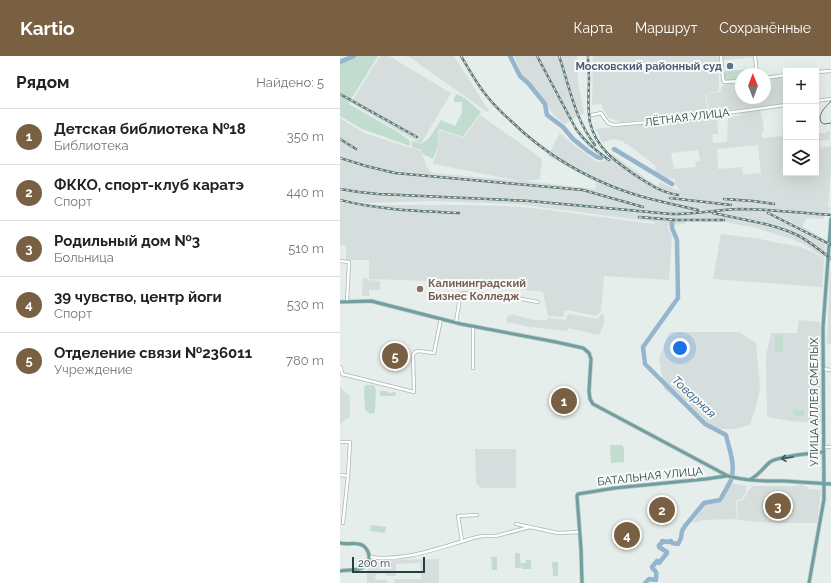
<!DOCTYPE html>
<html lang="ru">
<meta charset="utf-8">
<style>
:root{--surface:#fff;--page:#f6f6f6;--text:#222;--muted:#767676;--line:#e0e0e0;--accent:#7a6043}
body{margin:0;font-family:Raleway,sans-serif;background:var(--page);color:var(--text)}
.controls{position:absolute;right:12px;top:12px;display:grid;overflow:hidden;border-radius:0px;box-shadow:0 4px 16px #0002}
.controls button{width:36px;height:36px;display:grid;place-items:center;padding:0;border:0;border-bottom:1px solid var(--line);background:var(--surface);color:var(--text);font:20px sans-serif}
.compass{position:absolute;left:395px;top:12px;width:36px;height:36px;border-radius:50%;background:var(--surface);box-shadow:0 4px 16px #0002;rotate:359deg}
.scale{position:absolute;left:12px;bottom:10px;width:73px;box-sizing:border-box;padding-left:4px;border:2px solid #263f3f;border-top:0;font-size:11px;line-height:14px;white-space:nowrap;color:#263f3f;-webkit-text-stroke:3px #f7faf9;paint-order:stroke}
.you{position:absolute;left:340px;top:292px;width:14px;height:14px;margin:-10px;border:3px solid #fff;border-radius:50%;background:#1a73e8;box-shadow:0 0 0 6px #1a73e833}
.badge{display:grid;place-items:center;width:26px;height:26px;border-radius:50%;background:var(--accent);color:#fff;font-size:13px;font-weight:700}
.pin{position:absolute;translate:-50% -50%;border:2px solid #fff;box-shadow:0 1px 4px #0006}
.list{margin:0;padding:0;list-style:none}
h2{display:flex;justify-content:space-between;align-items:center;height:52px;margin:0;padding:0 16px;font-size:17px}
h2 small{font-size:13px;font-weight:400;color:var(--muted)}
.list li{display:grid;grid-template-columns:26px 1fr auto;gap:12px;align-items:center;box-sizing:border-box;height:56px;padding:0 16px;border-top:1px solid var(--line)}
.list b{display:block;font-size:15px;white-space:nowrap}
.list p{margin:0;font-size:13px;white-space:nowrap;color:var(--muted)}
.list em{font-size:13px;font-style:normal;color:var(--muted)}
.icon{flex:none;width:22px;height:22px;fill:none;stroke:currentColor;stroke-width:2;stroke-linecap:round;stroke-linejoin:round}
.map{position:relative;flex:none;width:491px;height:527px;overflow:hidden}
header{display:flex;align-items:center;gap:24px;box-sizing:border-box;height:56px;padding:0 20px;background:var(--accent);color:#fff}
header strong{font-size:19px}
nav{display:flex;gap:22px;margin-inline-start:auto;font-size:14px}
main{display:flex}
aside{flex:1;background:var(--surface)}
.map>svg:first-child{display:block}
</style>
<header>
<strong>Kartio</strong>
<nav><a>Карта</a><a>Маршрут</a><a>Сохранённые</a></nav>
</header>
<main>
<aside>
<h2>Рядом<small>Найдено: 5</small></h2>
<ul class="list">
<li><span class="badge">1</span><div><b>Детская библиотека №18</b><p>Библиотека</p></div><em>350 m</em></li>
<li><span class="badge">2</span><div><b>ФККО, спорт-клуб каратэ</b><p>Спорт</p></div><em>440 m</em></li>
<li><span class="badge">3</span><div><b>Родильный дом №3</b><p>Больница</p></div><em>510 m</em></li>
<li><span class="badge">4</span><div><b>39 чувство, центр йоги</b><p>Спорт</p></div><em>530 m</em></li>
<li><span class="badge">5</span><div><b>Отделение связи №236011</b><p>Учреждение</p></div><em>780 m</em></li>
</ul>
</aside>
<div class="map">
<svg width="491" height="527" viewBox="0 0 491 527">
<rect width="100%" height="100%" fill="#e6eeec"/>
<path fill="#d5dedc" fill-rule="evenodd" d="M40,0H49L111,37L81,88L11,47Z
M68,0H114L149,55L147,56Z
M174,0H237L238,26L244,57L224,68L212,57L199,36L182,18Z
M253,0H414V1L378,5L379,35L365,38L368,57L282,66L274,64L269,62L263,53L262,48L252,49Z
M446,21V48L420,51L369,56L366,38L380,36L382,30L387,27L401,26V42H425V23Z
M420,54L421,60H422L424,74L422,75V82L443,80L442,72H446V117H476V79L477,77H486L487,75H490V83L480,85L481,92L491,90V113L488,150L490,151L489,159L484,160L483,163L466,162L463,171L486,184L485,187V195L488,197V200L485,198L484,202L465,189L452,183L412,171L384,166L345,165V168L330,169L327,170L332,181L329,224L264,220L261,255L256,260L227,254L224,255V260L222,261L208,260L203,236L180,233L174,231V229L148,227L29,223V204H6V189H0V146L15,149V147L26,149H128L166,150L193,152L314,168L315,166L177,148L93,145L27,147L0,143V62L24,77L81,95L87,111L92,117L180,125L93,108L98,91L99,74L124,82L140,59L202,103L200,123L185,125L255,133L256,126L208,100L220,77L230,86L257,106L263,105L272,98L317,130H319V126L340,135L335,128V123L325,122L314,118L316,111L315,109L287,88L286,89L283,85L274,83L269,84L263,87L255,73L318,67L324,66L325,67L377,62L378,78H372L373,87L387,86L388,61L400,60V56ZM418,89L421,117L403,119L402,111L378,113L377,93ZM358,93L360,105L355,106L356,111L334,113L331,97L358,94Z
M381,178L420,183L460,191L475,197L484,203L482,231L373,223Z
M490,215H491V288L487,287Z
M23,222H28V224L40,225V234H29V240H22Z
M171,258L194,264H207V262L226,264L228,258H230L258,263L259,261H260V258H263L265,265L259,279L228,272L227,275L219,274L190,271L166,266L168,259L170,260Z
M459,264L480,266L481,366H458L427,361L426,300L431,277H457Z
M329,276H399L416,287L420,331L417,347L410,369L394,373H373L324,333L319,302Z
M0,331L10,340V361L0,368Z
M135,393H175L176,395V432H141L136,427Z
M391,427L407,430L405,433L407,435L401,443L396,444L397,463L362,464L358,466L352,467L365,449L382,446Z
M463,428L464,430L468,431V433L481,434L477,467H440L419,466L398,464L397,445L403,444L412,430H446L448,431Z
M99,503V527H54V523H81L80,507L56,508V520H46V517H45V518H36V520H35L36,524H47V527H27V514L42,504Z"/>
<path fill="#c2ddd0" d="M9,0H38L13,40L9,48L61,78L70,85V90L22,73L0,60V3Z
M414,13L415,18H401V23L387,25L384,23L385,15Z
M117,38L126,43L141,56L123,81L99,73L98,77V90L93,103L83,98L81,94L72,91V85L81,88L89,82L101,64L115,70L122,57V46H114V41Z
M435,279H443V296H435Z
M26,329H34L36,334L35,355L34,357L30,358L25,354L24,331Z
M40,335H47L48,337L56,336L55,340H40Z
M454,354H464V360H454Z
M270,389H282L284,392V406L271,407Z
M31,469L46,471L45,477L30,475Z
M175,497H179L180,498L181,512H175Z
M151,501H157V514H152Z
M186,504H191V513H182L181,507H186Z
M212,506H218V520H213Z"/>
<g fill="none" stroke-linecap="round" stroke-linejoin="round">
<path stroke="#94b5cd" stroke-width="4.5" d="M170,0L180,20L189,28L205,48L207,59L223,71L233,83L248,95L257,101L261,102L262,101
M0,6L14,0
M274,93L332,128
M305,527L309,523L316,524C316,519 318,516 313,513L312,511L317,505L319,507L327,497V496L319,491V489L322,487V485L328,486L331,485L332,487L338,488L341,482L342,475L345,470L364,447L380,444C384,437 388,430 391,424C396,409 389,393 386,379L365,368L305,308L303,291L338,242L337,184L332,172V165"/>
<g stroke="#a9b6b5" stroke-width="4">
<path id="minor" d="M381,0L383,23L384,26L401,25
M415,0L417,18
M476,16L491,15
M425,22L446,19
M476,45L491,43
M252,59L261,57L268,67L274,69L333,64L446,49
M0,205L9,206L7,245
M116,266L120,242L121,238L124,237L165,240L198,246
M0,311L1,312L2,318L74,336L73,299L75,296L78,295L94,297L101,263
M133,312V270
M483,313L491,314
M0,386H10L8,420L3,467
M483,391H491
M0,419L8,420
M176,468L218,477L240,476
M122,485L118,460L137,459
M29,501C67,506 100,491 137,481L143,480H156L190,471"/>
</g>
<g stroke="#c2c9c9" stroke-width="4.5">
<path id="major" d="M0,246L31,245L121,268L216,286L243,292L249,297L251,303L249,335L250,343L253,348L388,420C406,425 425,425 444,425C460,426 475,427 491,428
M411,423C419,419 423,412 430,406C437,401 473,397 483,396
M0,487C7,489 15,486 22,489C26,491 28,495 29,499C30,517 11,513 0,515
M242,527L241,493L237,440L238,438L275,432L366,423L386,420
M469,527L484,443L483,271L491,163"/>
</g>
<use href="#minor" stroke="#fff" stroke-width="2.5"/>
<use href="#major" stroke="#6f9f9f" stroke-width="3"/>
<path stroke="#617a7a" stroke-width="1" d="M491,45C486,51 477,58 481,66L484,68L491,67"/>
<g stroke="#617a7a" stroke-width="2.5">
<path id="rail" d="M121,0C129,13 136,27 146,39C153,48 162,57 171,65C205,98 245,122 290,137C312,144 335,149 358,154
M197,0L236,73C245,86 256,95 269,104
M219,0C230,31 234,62 255,89
M248,0C248,8 249,16 249,24C248,54 245,75 268,98C275,105 284,111 292,117C307,127 320,136 338,139
M0,38L77,81
M0,83L16,93
M0,102L26,110L55,117L243,134L257,138L303,151
M0,133L19,136L38,138L190,145L331,158C354,158 376,154 399,153C430,153 460,157 491,159
M330,142L391,149
M384,143L413,145L434,148
M0,144C39,154 79,155 119,157
M373,157C400,163 430,167 455,178C468,184 480,194 491,203
M428,157L491,189
M299,161L336,164H384"/>
</g>
<use href="#rail" stroke="#f7faf9" stroke-width="1" stroke-dasharray="3" stroke-linecap="butt"/>
</g>
<defs><path id="oneway-shaft" d="M-6 0H5M1.5-3L5.5 0L1.5 3" fill="none" stroke-width="1.6" stroke-linecap="round" stroke-linejoin="round"/></defs>
<use stroke="#385757" href="#oneway-shaft" transform="translate(447 402) rotate(171)"/>
<circle fill="#5c6f8a" stroke="#f7faf9" stroke-width="1.5" cx="390" cy="10" r="4"/>
<circle fill="#8d6e63" stroke="#f7faf9" stroke-width="1.5" cx="80" cy="233" r="4"/>
<g text-anchor="middle" stroke-width="4" stroke-linejoin="round" paint-order="stroke">
<g font-size="11" font-weight="bold" fill="#4e5e75" stroke="#f7faf9" text-anchor="end">
<text x="382" y="14">Московский районный суд</text>
</g>
<g font-size="11" fill="#263f3f" stroke="#f7faf9">
<text transform="translate(347 61) rotate(-7)" y="4">ЛЁТНАЯ УЛИЦА</text>
<text transform="translate(474 346) rotate(-90)" y="4">УЛИЦА АЛЛЕЯ СМЕЛЫХ</text>
<text transform="translate(310 420) rotate(-6)" y="4">БАТАЛЬНАЯ УЛИЦА</text>
</g>
<g font-size="11" font-weight="bold" fill="#785e54" stroke="#f7faf9" text-anchor="start">
<text x="88" y="231">Калининградский<tspan x="88" dy="13">Бизнес Колледж</tspan></text>
</g>
<g font-size="12" font-style="italic" fill="#255376" stroke="#f7faf9">
<text transform="translate(354 341) rotate(43)" y="4">Товарная</text>
</g>
</g>
</svg>
<div class="controls">
<button>+</button>
<button>−</button>
<button><svg class="icon" aria-label="layers" viewBox="0 0 24 24"><path d="M12 4l9 5-9 5-9-5zM3 14l9 5 9-5"/></svg></button>
</div>
<svg class="compass" viewBox="-18 -18 36 36"><path d="M0-13l5 13h-10z" fill="#e53935"/><path d="M0 13l5-13h-10z" fill="#767676"/></svg>
<div class="scale">200 m</div>
<div class="you"></div>
<div class="pin badge" style="left:224px;top:345px">1</div>
<div class="pin badge" style="left:322px;top:454px">2</div>
<div class="pin badge" style="left:438px;top:450px">3</div>
<div class="pin badge" style="left:287px;top:479px">4</div>
<div class="pin badge" style="left:55px;top:300px">5</div>
</div>
</main>
